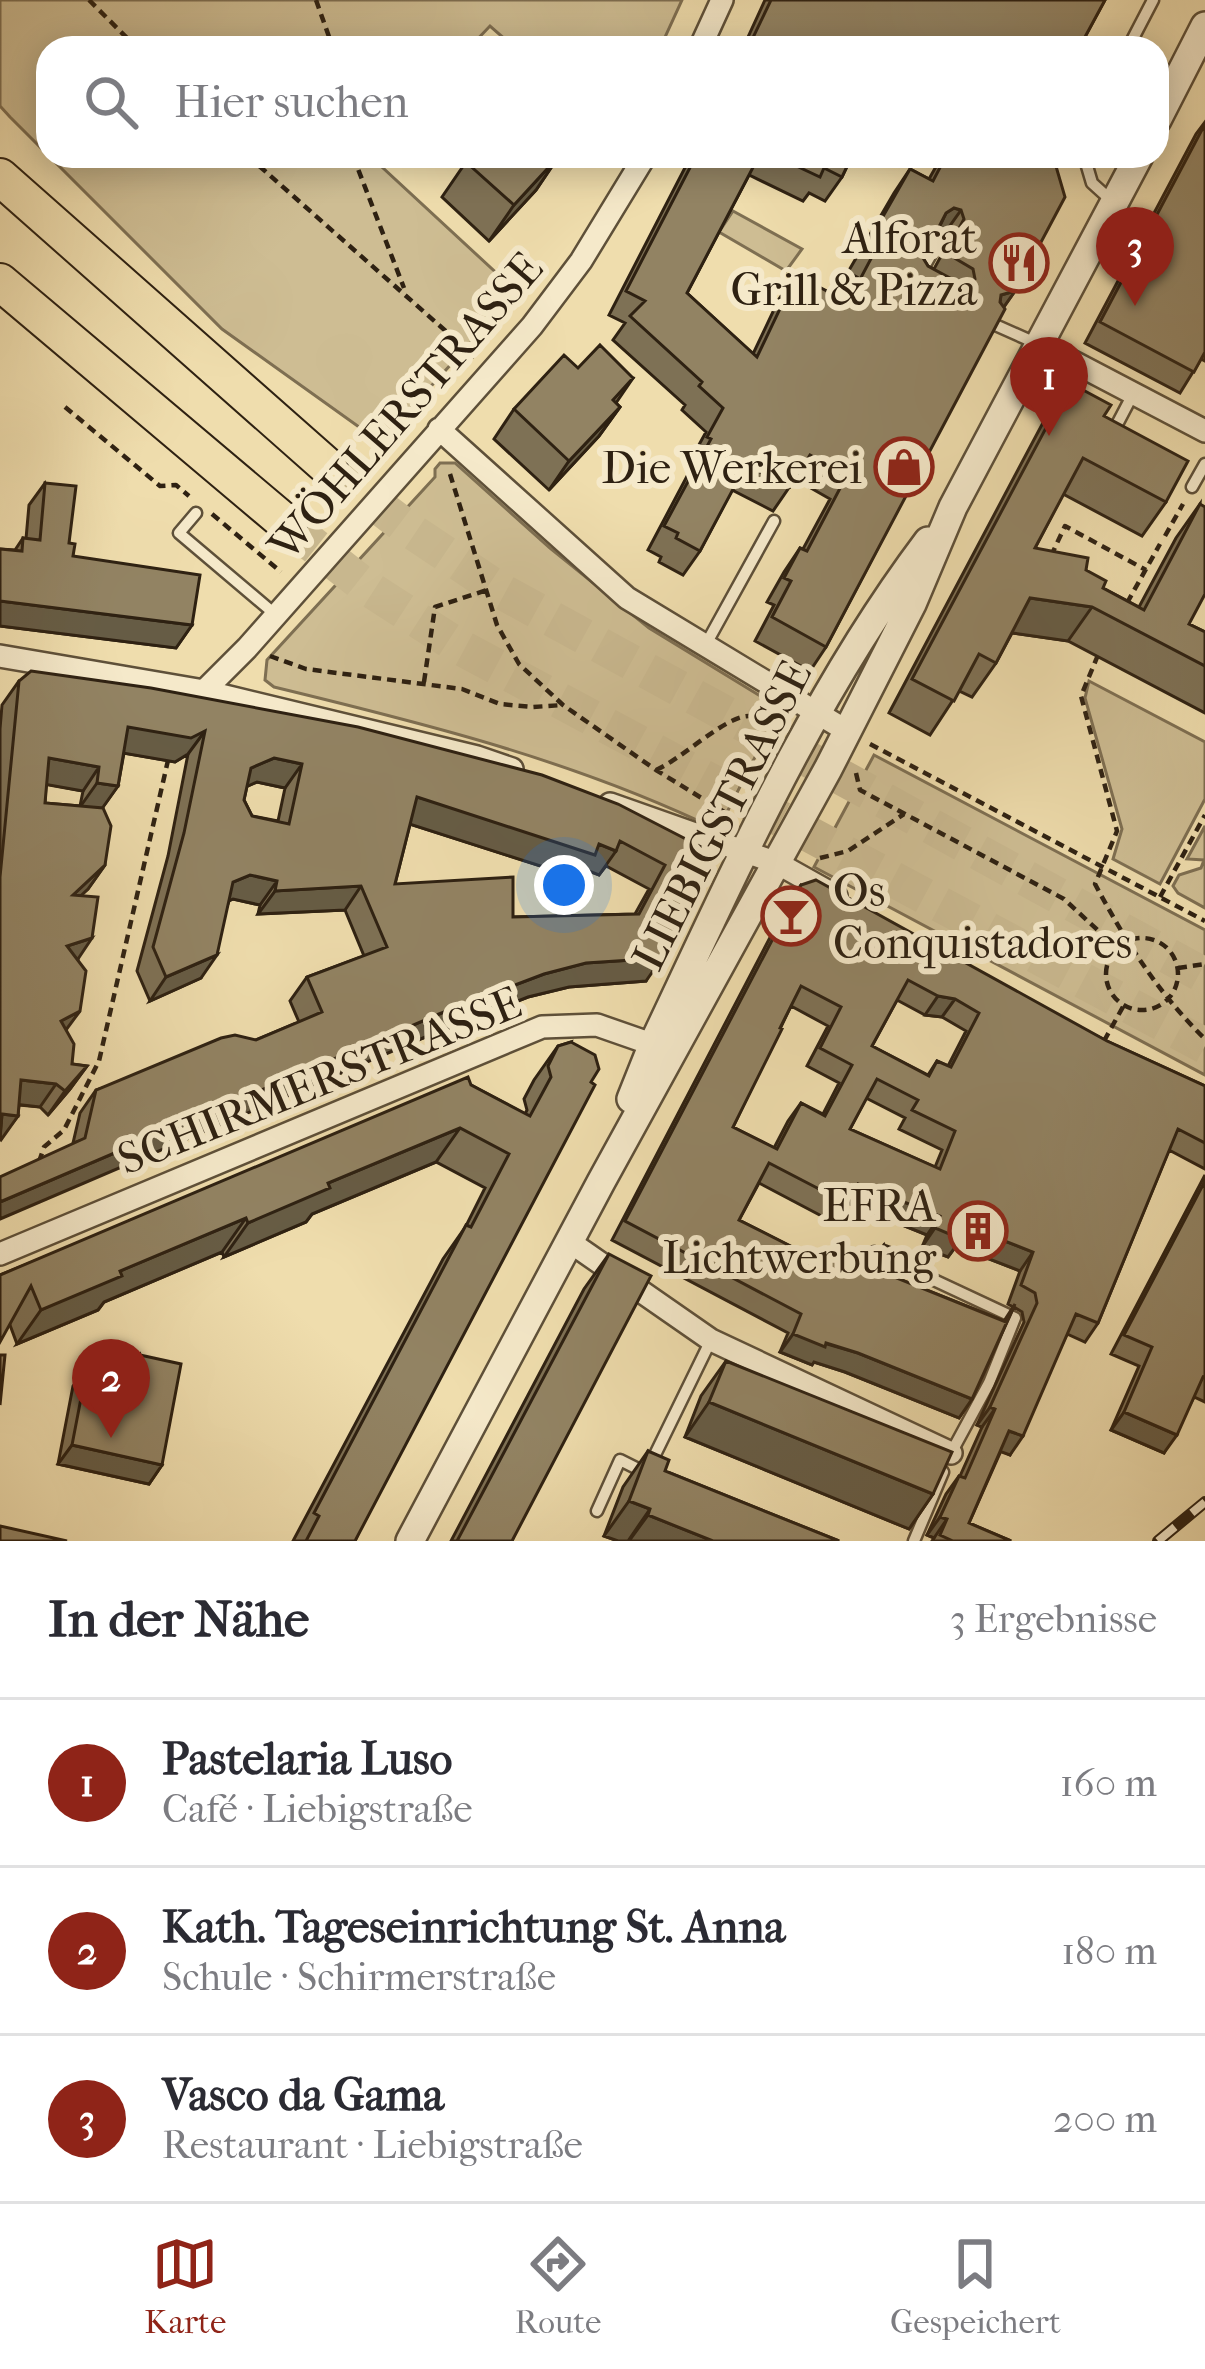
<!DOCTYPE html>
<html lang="de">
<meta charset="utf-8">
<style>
:root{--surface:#fff;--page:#f7f7f7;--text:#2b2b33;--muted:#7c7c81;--line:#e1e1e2;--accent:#8f2418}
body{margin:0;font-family:"IM FELL French Canon",serif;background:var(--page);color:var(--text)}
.you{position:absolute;left:564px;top:885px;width:42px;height:42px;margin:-30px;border:9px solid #fff;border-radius:50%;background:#1a73e8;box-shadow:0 0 0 18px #1a73e833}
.badge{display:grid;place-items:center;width:78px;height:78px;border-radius:50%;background:var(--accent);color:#fff;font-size:39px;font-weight:700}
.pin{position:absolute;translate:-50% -99px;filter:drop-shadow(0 3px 6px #0008)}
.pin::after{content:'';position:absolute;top:63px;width:42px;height:36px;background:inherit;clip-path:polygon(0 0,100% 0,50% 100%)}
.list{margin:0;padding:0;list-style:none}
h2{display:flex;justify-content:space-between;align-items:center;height:156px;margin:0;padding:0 48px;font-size:51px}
h2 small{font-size:39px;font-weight:400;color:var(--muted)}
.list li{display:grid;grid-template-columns:78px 1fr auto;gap:36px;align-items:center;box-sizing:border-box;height:168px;padding:0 48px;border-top:3px solid var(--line)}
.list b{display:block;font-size:45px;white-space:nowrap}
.list p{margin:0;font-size:39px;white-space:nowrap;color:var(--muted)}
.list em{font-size:39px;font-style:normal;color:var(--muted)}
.icon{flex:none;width:66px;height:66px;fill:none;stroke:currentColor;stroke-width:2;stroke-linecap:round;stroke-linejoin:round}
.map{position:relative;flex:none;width:1205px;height:1541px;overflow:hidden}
.search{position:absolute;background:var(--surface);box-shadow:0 6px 30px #0003;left:36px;right:36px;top:36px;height:132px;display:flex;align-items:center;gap:30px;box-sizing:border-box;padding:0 42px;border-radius:36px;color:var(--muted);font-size:45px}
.sheet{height:660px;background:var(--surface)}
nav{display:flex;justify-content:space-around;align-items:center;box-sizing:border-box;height:168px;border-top:3px solid var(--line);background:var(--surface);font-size:33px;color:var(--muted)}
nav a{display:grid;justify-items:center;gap:6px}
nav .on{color:var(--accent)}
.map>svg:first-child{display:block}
</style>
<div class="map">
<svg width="1205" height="1541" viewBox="0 0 1205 1541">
<rect width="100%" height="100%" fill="#efddad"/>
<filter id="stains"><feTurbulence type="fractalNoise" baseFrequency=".00167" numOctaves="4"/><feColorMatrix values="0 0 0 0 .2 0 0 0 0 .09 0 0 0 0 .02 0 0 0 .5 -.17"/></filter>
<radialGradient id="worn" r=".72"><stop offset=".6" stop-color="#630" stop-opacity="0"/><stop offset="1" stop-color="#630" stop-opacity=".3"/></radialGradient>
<path fill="#cebd93" stroke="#7e6f52" stroke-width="3" d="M0,0H682L660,48H515L490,26L469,48H48V156H370L517,292L380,442L222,329L10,117L0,106Z
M733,211L802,249L786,271L719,232Z
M440,463H455L550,548L649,628L780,708L718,830C575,761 427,724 274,687L265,680L267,660L435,477V469Z
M1089,681L1205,742V799L1160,884L1113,859L1122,829L1085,698Z
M874,755L1205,930V1075L814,867Z
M1205,826V908L1178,893L1173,886L1179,875L1201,868L1204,860L1187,859Z"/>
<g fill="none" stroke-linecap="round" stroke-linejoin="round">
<path stroke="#c8b78e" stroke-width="36" stroke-dasharray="36 18" stroke-linecap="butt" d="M329,468L407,528L501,591L1205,976
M288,525L365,586L458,646L1205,1046"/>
<g stroke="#5e5039" stroke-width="15">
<path id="service" d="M1128,48L1153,0
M1084,156L1092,183L1113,202
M920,274L938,242
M993,324L1038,344
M1112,434L1133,394
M1192,487L1205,464
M196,513L179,533L276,615
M705,646L774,521
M874,1252L1015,1318L989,1383L950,1455
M649,1467L711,1340
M597,1511L620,1460L648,1474
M914,1541L943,1472"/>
</g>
<g stroke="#5e5039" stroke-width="26">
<path id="minor" d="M700,48L722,0
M1041,345L1205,431
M439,429L627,598L847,731
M0,656L204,691L477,757L512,769
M204,691L247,648L532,326L581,261L645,156
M610,804L777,863L836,896
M570,1242L711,1340L951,1453
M0,1254L542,1027L597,1025L663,1048"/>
</g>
<g stroke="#5e5039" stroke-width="32">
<path id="tertiary" d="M1157,120L1205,26
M631,1099L653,1044C735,871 812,695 928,541
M410,1541L601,1182L828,769L912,604L953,507L1139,156"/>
</g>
<g stroke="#2e2112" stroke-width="40">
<path id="trunk" d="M0,177L329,468
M0,282L288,525"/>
</g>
<path stroke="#2e2112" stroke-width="4.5" stroke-dasharray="9 6" stroke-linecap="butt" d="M89,0L137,48
M316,0L333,48
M248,156L475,357
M353,156L404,288
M65,407L160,486L176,485L189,496
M450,474L497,625L519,664L563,705L656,770L734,818
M212,514L281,572
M1165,536L1183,504
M1051,556L1065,526L1146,570
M1127,603L1160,544
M1098,655L1081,696L1117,831L1095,884C1126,942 1158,993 1205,1039
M270,656L306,669L462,689L500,704L533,707L563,705
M424,682L435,607L487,590
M870,744L1205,921
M656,770C682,759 725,716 749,716C758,716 768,722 777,726
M856,773L860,790L1064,899L1117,948
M820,858L848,851L904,814
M1160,897L1205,815
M1106 974a36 36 0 1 1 72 0a36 36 0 1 1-72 0Z
M1178,968L1205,964
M1104,1041L1124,1005
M39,1162L44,1147L64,1130L99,1061L169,756"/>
<use href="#service" stroke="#f5e9ca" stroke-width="10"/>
<use href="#minor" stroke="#f5e9ca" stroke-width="21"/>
<use href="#tertiary" stroke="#f5e9ca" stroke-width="27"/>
<use href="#trunk" stroke="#efddad" stroke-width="36"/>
<g stroke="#2e2112" stroke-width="12">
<path id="rail" d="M1158,1541L1205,1502"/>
</g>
<use href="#rail" stroke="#f5e9ca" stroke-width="8" stroke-dasharray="22" stroke-linecap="butt"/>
</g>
<path fill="#7e7155" stroke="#2e2112" stroke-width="3" fill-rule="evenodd" d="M765,0H1105L1079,48H743Z
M1205,122V361L1201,359L1180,393L1085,343L1196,134Z
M559,156L536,190L489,241L442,197L466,162Z
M691,156H852L842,177L825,201L809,193L803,201L749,175L687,293L753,354L779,299L796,275L844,301L857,277L848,272L894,193L910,169L929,179L942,156H1053L1015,291L1004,307L826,647L810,671L755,641L774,605L767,602L784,572L800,548L803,549L830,499L795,479L773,511L732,490L700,551L683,575L659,562L661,557L648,550L694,463L690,461L706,432L682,410L685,405L613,340L625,323L609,315ZM936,233L944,234L948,243L934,269L928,266L923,258Z
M865,156H890L884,166Z
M578,368L633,378L616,403L620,407L599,436L549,490L494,439L514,409Z
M1070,383L1104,416L1166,502L1142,536L1063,494L1035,548L1086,570L1103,588L1139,607L1176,538L1200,504L1189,624L1205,632V713L1068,641L1012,633L996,663L972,697L959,691L930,735L889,713L1046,417Z
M45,483L73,556L192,625L176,648L0,626V549L15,550L23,538L26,539L29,505Z
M19,681L709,851L646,981L569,987L528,997L423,1038L73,1143L80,1113L96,1090L256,1040L299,1022L290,1001L307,977L364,956L345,910L258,914L260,905L233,899L229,901L201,978L150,1001L137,971L168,856L188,754L175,762L124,753L118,786L102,808L105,865L88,889L81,895L78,959L66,1030L72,1064L87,1066L70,1089L48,1115L40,1107L19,1105L18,1116L0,1139V729L2,705ZM257,782L285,788L278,821L252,816L244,800L247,786ZM46,784L83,791L80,806L45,803ZM410,824L578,878L584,869L599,875L606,866L649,889L635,914L513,917L395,884Z
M801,885L1107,1041L1205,1086V1169L1169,1150L1098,1323L1085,1342L1067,1334L1010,1455L1001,1451L969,1523L1011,1541H932L934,1538L927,1535L946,1494L959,1476H960L982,1427L977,1425L1024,1322L1022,1312L1014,1307L972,1399L959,1418L845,1372L814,1362L812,1365L780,1352L788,1333L612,1240L788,903ZM897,1000L925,1015L942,1017L966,1031L948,1066L937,1061L928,1075L872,1046ZM791,1006L828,1026L807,1066L839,1083L823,1114L801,1103L788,1121L774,1148L733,1127ZM866,1098L905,1118L899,1129L942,1150L935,1167L850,1129ZM759,1183L835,1223L848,1203L927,1235L922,1247L948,1257L956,1246L1020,1271L1008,1304L1013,1307L1004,1321L894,1277L884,1245L870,1265L827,1250L820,1261L739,1220Z
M571,1042L355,1541H293L443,1259L466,1226L485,1188L436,1162L312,1214L306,1222L224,1257L222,1252L104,1302L98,1310L17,1344L10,1325L0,1275L471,1085L525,1114L527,1110L524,1099L534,1080L558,1046Z
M1205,1175V1402L1194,1397L1164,1453L1111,1430L1139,1366L1111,1354Z
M609,1254L512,1541H451L584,1289Z
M140,1355L162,1465L149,1484L58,1464L73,1386L87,1367L126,1376Z
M726,1361L933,1494L909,1529L685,1437L701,1396Z
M648,1451L665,1471L839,1541H618L604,1536L623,1487Z"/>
<path fill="#665c45" stroke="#2e2112" stroke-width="3" d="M559,156L536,190L489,241L514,205Z
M954,208L961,210L944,234L937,232L946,213Z
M1015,291L998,315L1001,295Z
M620,407L599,436L549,490L569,461Z
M1030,598L1092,607L1068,641L1006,632Z
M0,601L192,625L176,648L0,626Z
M128,727L205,731L188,754L175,762L111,751Z
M49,758L99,767L83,791L32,782Z
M274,758L302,764L285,788L257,782L235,792L251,768Z
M97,783L118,786L101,810L80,807Z
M417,797L599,844L616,851L599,875L584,869L578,878L400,821Z
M105,865L88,889L57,918L73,895Z
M250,875L277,881L260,905L233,899L217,906L233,882Z
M361,886L345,910L258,914L275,891Z
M92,938L76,962L67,946Z
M217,955L201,978L150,1001L166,977Z
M662,958L646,981L569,987L528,997L423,1038L0,1219V1202L439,1014L544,974L586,963Z
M938,996L955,999L942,1017L925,1015Z
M80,1011L63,1034L61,1021Z
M87,1066L70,1089L48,1115L65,1091Z
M21,1080L56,1084L40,1107L5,1103Z
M2,1114L18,1116L1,1140L0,1139Z
M460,1128L436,1162L312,1214L306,1222L224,1257L248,1223L328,1183Z
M858,1184L940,1216L927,1235L845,1202Z
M246,1218L222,1252L104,1302L98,1310L17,1344L41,1310L120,1271Z
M966,1226L1033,1252L1020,1271L956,1246L948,1257L922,1247L935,1228Z
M793,1334L858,1353L972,1399L959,1418L845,1372L814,1362L812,1365L780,1352Z
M709,1402L933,1494L909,1529L685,1437Z
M990,1407L995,1409L982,1427L977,1425Z
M1124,1412L1177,1435L1164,1453L1111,1430Z
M1009,1431L1023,1436L1010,1455L996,1450Z
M72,1445L162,1465L149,1484L58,1464Z
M629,1501L650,1509L628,1541H618L604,1536Z
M648,1515L713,1541H629Z
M940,1517L947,1519L934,1538L927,1535Z"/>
<path fill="#928363" stroke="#2e2112" stroke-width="3" fill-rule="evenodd" d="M771,0H1105L1079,48H748Z
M1205,124V352L1194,372L1100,322Z
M472,156H559L514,205L466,162Z
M696,156H759L687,293L757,357L796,275L848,302L874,253L865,248L910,169L933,181L946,156H1053L1065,197L1015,291L1001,295L1000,302L1005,309L826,647L772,617L791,581L784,578L800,548L807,551L847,475L810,455L790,487L746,465L700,551L676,538L678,533L664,526L711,439L707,437L723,408L699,386L702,382L630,316L645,301L626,291ZM954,208L961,210L964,219L946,253L973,269L975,279L970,284H961L928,266L923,258L946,213Z
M775,156H852L842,177L824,168L820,177Z
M600,345L633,378L613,400L620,407L569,461L514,409L564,355L578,368Z
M1070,383L1111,405L1104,416L1188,461L1166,502L1083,458L1035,548L1088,558L1086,570L1106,581L1103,588L1144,610L1200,504L1205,507V594L1189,624L1205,632V666L1092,607L1030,598L996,663L979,654L954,701L912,679Z
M45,483L76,486L69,543L75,544L73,556L200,575L192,625L0,601V549L22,551L23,538L40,540Z
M31,671L151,688L358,727L542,775L618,804L709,851L712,863L662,958L586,963L544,974L439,1014L0,1202V1177L85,1138L96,1090L221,1038L235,1035L256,1040L322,1012L307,977L387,947L361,886L275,891L277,881L250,875L233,882L217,955L166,977L153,947L184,833L205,731L191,738L128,727L118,786L97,783L99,767L49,758L45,803L103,808L111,826L105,865L73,895L98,897L92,938L67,946L86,971L80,1011L61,1021L74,1044L72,1064L87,1066L65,1091L56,1084L21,1080L18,1116L2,1114L0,1136V877L19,681ZM274,758L302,764L289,824L252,816L244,800L251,768ZM417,797L595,855L599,844L616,851L620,841L665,865L639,914L513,917V877L395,884Z
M816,880L1107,1041L1205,1086V1143L1178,1129L1098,1323L1076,1314L1023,1436L1009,1431L969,1523L1011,1541H953L940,1535L947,1519L940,1517L959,1476L965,1478L995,1409L990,1407L1037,1303L1035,1293L1021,1285L1033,1252L966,1226L961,1239L935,1228L940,1216L858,1184L848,1204L769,1163L739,1220L822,1262L827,1250L875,1267L884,1245L903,1252L894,1277L1006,1322L1015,1304L972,1399L858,1353L826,1343L825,1347L793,1334L801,1314L625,1221L801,885ZM908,980L938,996L955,999L979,1013L951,1067L937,1061L929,1076L872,1046ZM801,986L841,1007L820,1048L852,1065L825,1116L801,1103L777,1149L733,1127L782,1029L780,1028ZM877,1079L918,1100L912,1110L955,1131L940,1169L850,1129Z
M571,1042L595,1055L599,1069L591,1082L595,1085L355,1541H306L319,1516L314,1513L466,1225L471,1227L509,1154L460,1128L328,1183L330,1188L248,1223L246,1218L120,1271L122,1276L41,1310L31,1286L0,1342V1275L468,1077L471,1085L530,1116L551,1077L548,1066L558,1046Z
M1205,1181V1378L1203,1377L1177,1435L1124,1412L1152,1347L1124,1335Z
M609,1254L651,1276L512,1541H457Z
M0,1355H5L0,1405Z
M140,1355L181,1364L162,1465L72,1445L87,1367L135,1378Z
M726,1361L952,1452L933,1494L709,1402Z
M648,1451L669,1460L665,1471L839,1541H713L648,1515L650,1509L629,1501Z
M0,1526L67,1541H0Z"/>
<defs>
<g id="restaurant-ring" transform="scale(3)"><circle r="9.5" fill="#f5e9ca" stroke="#8f2418" stroke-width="1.5"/><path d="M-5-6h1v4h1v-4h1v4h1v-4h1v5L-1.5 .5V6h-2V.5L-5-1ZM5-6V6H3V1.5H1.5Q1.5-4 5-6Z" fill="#8f2418"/></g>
<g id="shop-ring" transform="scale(3)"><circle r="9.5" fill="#f5e9ca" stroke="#8f2418" stroke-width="1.5"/><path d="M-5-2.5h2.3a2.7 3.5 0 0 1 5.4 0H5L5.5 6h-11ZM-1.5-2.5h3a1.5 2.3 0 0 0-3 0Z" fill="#8f2418"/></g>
<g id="bar-ring" transform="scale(3)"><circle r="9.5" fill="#f5e9ca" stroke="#8f2418" stroke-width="1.5"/><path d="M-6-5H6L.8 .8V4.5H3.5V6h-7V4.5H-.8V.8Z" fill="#8f2418"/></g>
<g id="building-ring" transform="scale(3)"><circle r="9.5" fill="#f5e9ca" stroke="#8f2418" stroke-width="1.5"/><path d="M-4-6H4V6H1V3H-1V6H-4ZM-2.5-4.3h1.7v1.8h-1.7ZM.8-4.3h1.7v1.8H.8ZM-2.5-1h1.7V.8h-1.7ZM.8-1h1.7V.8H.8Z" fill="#8f2418"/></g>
</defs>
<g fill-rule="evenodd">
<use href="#restaurant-ring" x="1019" y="263"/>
<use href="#shop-ring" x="904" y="467"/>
<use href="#bar-ring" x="791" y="916"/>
<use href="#building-ring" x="978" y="1231"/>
</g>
<g text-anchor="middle" stroke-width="12" stroke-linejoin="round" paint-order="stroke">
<g font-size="45" fill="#2e2112" stroke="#f5e9ca" text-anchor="end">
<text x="977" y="253">Alforat<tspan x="977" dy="52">Grill &amp; Pizza</tspan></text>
<text x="862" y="483">Die Werkerei</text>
<text x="833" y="906" text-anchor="start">Os<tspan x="833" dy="52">Conquistadores</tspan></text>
<text x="936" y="1221">EFRA<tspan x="936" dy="52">Lichtwerbung</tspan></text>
</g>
<g font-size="45" fill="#2e2112" stroke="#f5e9ca">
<text transform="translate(405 406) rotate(-49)" y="16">WÖHLERSTRASSE</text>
<text transform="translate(721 815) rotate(-63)" y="16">LIEBIGSTRASSE</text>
<text transform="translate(319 1080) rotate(-22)" y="16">SCHIRMERSTRASSE</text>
</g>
</g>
<rect width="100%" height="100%" filter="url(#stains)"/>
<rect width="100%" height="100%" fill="url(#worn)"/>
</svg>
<div class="you"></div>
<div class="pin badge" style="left:1049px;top:436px">1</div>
<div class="pin badge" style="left:111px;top:1438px">2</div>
<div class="pin badge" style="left:1135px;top:306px">3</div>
<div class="search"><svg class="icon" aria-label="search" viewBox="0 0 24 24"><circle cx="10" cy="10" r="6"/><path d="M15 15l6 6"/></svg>Hier suchen</div>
</div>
<section class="sheet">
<h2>In der Nähe<small>3 Ergebnisse</small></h2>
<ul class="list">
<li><span class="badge">1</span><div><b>Pastelaria Luso</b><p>Café · Liebigstraße</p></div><em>160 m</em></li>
<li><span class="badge">2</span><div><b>Kath. Tageseinrichtung St. Anna</b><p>Schule · Schirmerstraße</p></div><em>180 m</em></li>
<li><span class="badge">3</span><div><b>Vasco da Gama</b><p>Restaurant · Liebigstraße</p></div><em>200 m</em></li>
</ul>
</section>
<nav>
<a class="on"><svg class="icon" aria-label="map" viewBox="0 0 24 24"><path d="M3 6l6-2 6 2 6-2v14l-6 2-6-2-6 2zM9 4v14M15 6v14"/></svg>Karte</a>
<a><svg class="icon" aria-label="directions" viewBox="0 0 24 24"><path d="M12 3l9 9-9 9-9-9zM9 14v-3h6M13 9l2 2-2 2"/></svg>Route</a>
<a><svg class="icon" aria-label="saved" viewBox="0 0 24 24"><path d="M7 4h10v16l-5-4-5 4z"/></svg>Gespeichert</a>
</nav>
